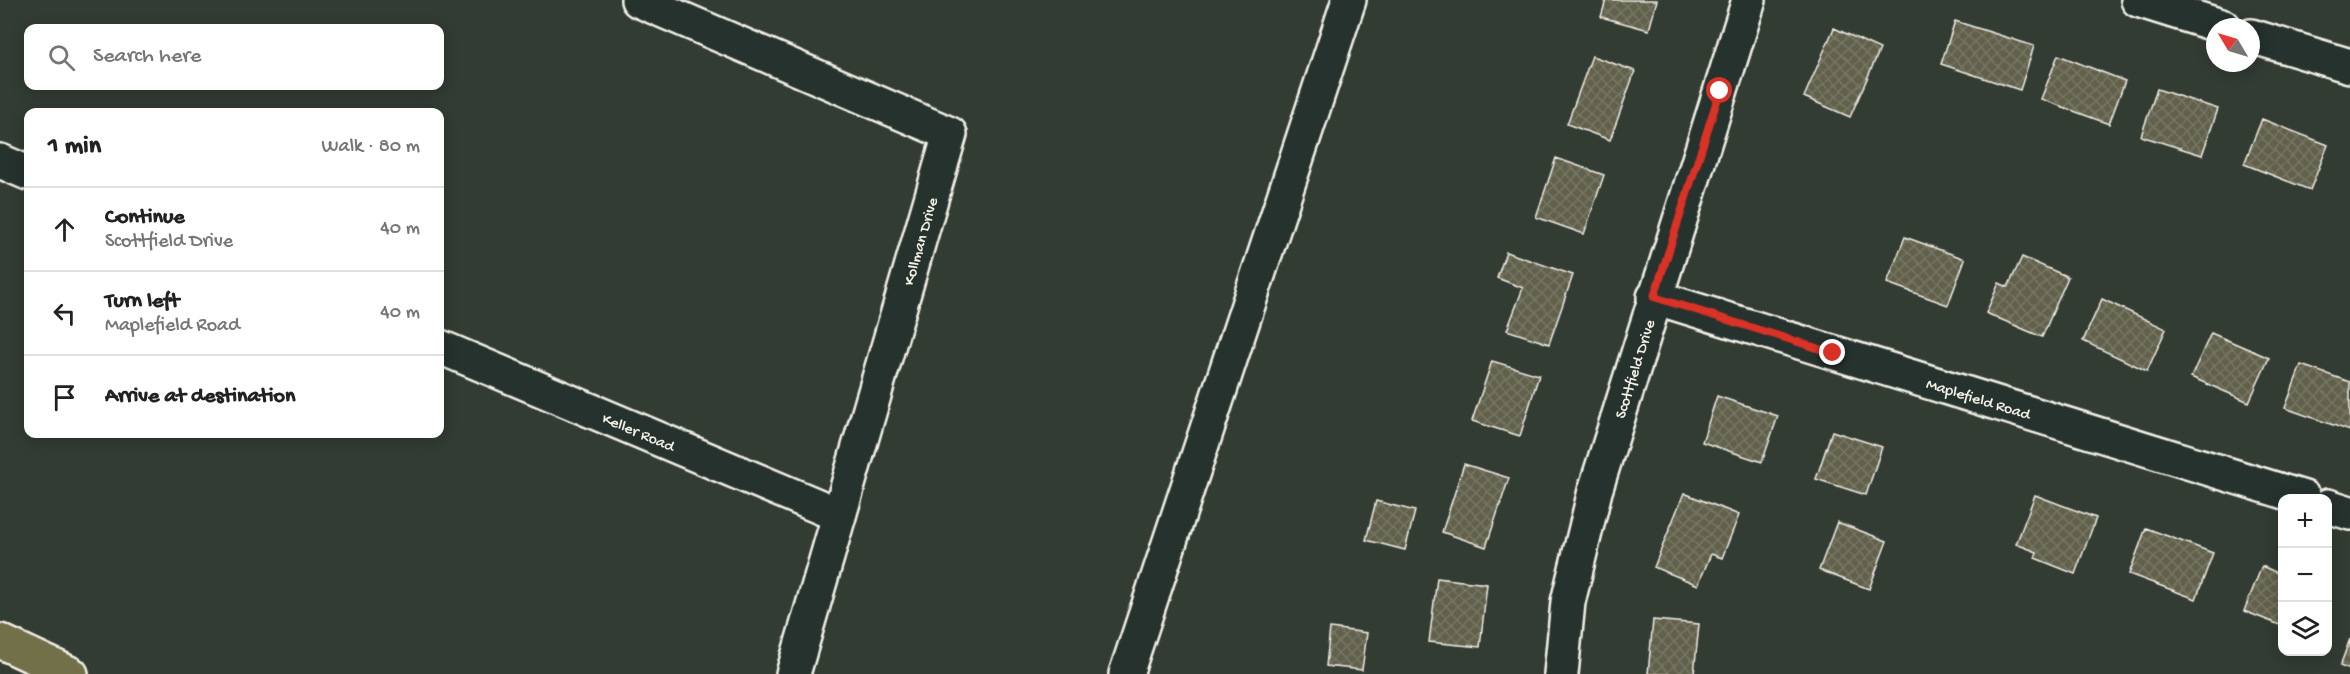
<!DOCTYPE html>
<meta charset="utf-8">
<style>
:root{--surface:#fff;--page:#f6f6f6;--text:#222;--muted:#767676;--line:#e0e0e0}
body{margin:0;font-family:"Gochi Hand",sans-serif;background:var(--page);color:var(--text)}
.controls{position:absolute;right:18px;bottom:18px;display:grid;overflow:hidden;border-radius:12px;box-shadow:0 3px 15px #0003}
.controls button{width:54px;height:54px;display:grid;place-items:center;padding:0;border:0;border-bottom:2px solid var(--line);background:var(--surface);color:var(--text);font:30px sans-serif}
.compass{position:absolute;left:2206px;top:18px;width:54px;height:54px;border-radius:50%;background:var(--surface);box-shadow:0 3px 15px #0003;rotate:308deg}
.stop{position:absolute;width:18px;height:18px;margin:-14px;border:4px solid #d93025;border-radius:50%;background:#fff}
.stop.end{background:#d93025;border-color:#fff;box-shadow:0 2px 6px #0008}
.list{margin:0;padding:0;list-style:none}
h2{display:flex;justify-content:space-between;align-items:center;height:78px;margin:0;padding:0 24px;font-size:26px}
h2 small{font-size:20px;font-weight:400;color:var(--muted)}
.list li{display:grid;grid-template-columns:39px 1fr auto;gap:18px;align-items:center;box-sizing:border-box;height:84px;padding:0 24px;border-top:2px solid var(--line)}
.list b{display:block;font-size:22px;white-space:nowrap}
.list p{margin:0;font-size:20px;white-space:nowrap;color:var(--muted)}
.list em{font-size:20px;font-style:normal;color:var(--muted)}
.icon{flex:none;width:33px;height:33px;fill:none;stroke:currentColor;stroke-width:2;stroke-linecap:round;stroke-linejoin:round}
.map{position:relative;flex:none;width:2350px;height:674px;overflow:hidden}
.search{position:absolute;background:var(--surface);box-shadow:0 3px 15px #0003;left:24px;top:24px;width:420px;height:66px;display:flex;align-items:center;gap:15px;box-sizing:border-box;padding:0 21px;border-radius:12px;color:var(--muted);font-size:22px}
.panel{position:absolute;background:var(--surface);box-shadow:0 3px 15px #0003;left:24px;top:108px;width:420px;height:330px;border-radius:12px}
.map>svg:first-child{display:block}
</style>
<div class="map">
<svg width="2350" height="674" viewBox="0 0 2350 674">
<defs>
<pattern id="building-cross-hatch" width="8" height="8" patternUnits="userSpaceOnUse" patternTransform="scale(1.5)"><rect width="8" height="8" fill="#61604b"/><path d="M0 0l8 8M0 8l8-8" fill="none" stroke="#787765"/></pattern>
</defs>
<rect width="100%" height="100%" fill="#323c33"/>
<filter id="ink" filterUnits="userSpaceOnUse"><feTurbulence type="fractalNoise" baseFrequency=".0167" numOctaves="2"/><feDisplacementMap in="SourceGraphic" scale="12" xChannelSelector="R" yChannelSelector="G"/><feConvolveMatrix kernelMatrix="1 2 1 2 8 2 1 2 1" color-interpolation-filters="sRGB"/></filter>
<g filter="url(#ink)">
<path fill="url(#building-cross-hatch)" stroke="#f4f1e8" stroke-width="1.5" d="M1606,0H1657L1649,30L1601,17Z
M1955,21L2034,46L2020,90L1941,64Z
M1834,28L1880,49L1850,117L1804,97Z
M2058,55L2125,81L2109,124L2041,99Z
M1592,56L1635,71L1610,140L1567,124Z
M2157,89L2218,109L2202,155L2141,136Z
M2262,119L2328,145L2310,190L2244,164Z
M1556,158L1604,175L1584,234L1536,217Z
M1905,237L1965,259L1948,305L1887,283Z
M1506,252L1573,275L1549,344L1507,330L1523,288L1497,278Z
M2022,257L2068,277L2042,337L1986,313L1999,283L2008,287Z
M2102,299L2166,329L2147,371L2083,341Z
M2211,333L2269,358L2249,402L2191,377Z
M1492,361L1539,375L1520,436L1472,421Z
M2301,365L2350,382V431L2285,408Z
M1717,396L1778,416L1762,462L1702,442Z
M1832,431L1882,447L1866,495L1816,479Z
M1464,464L1509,478L1486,547L1442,532Z
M1684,493L1739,515L1722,558L1711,554L1698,585L1654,567Z
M2035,495L2096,518L2075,574L2035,558L2037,552L2016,544Z
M1376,501L1415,511L1405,550L1366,540Z
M1837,522L1887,541L1869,589L1819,570Z
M2146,528L2213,553L2196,599L2129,574Z
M2262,566L2282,575V626L2244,611Z
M1437,578L1487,584L1480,647L1429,642Z
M1653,620L1699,624L1694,674H1648Z
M1330,628L1367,633L1362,670L1326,666Z
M2350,639V670L2340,666Z"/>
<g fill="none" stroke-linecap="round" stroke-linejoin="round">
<g stroke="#f4f1e8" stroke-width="38">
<g id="minor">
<path d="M638,0L950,134L793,674"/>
<path d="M2138,0L2224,27"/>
<path d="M2251,36L2350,66"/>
<path d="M0,161L28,173"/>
<path id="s1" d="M1654,297L2304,498"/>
<path id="s2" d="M440,347L839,515"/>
<path d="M2328,506L2350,513"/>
<path d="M1126,674L1349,0"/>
<path id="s3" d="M1561,674L1568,602L1595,491L1749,0"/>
</g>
</g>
<g stroke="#f4f1e8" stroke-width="38">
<path id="major" d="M0,641L71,674"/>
</g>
<use href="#minor" stroke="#26332d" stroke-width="33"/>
<use href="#major" stroke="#726f4a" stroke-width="33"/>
</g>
</g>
<g fill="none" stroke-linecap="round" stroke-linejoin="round" filter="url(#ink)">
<path stroke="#d93025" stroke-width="8" d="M1720,91L1654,297L1833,353"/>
</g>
<g text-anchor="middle" stroke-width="5" stroke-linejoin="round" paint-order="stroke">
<g font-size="16" fill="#f4f1e8" stroke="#26332d">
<text transform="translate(919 241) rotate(-74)" y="6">Kollman Drive</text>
<text dy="6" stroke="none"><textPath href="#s3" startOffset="315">Scottfield Drive</textPath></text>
<text dy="6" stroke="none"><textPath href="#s1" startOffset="340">Maplefield Road</textPath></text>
<text dy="6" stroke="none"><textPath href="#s2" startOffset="216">Keller Road</textPath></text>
</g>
</g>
</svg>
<div class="controls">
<button>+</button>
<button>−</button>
<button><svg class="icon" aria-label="layers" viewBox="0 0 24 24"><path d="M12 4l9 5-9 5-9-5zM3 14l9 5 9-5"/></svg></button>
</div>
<svg class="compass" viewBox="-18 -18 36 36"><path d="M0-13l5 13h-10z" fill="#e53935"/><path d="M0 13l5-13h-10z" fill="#767676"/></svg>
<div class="stop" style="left:1720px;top:91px"></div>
<div class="stop end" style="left:1833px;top:353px"></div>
<div class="search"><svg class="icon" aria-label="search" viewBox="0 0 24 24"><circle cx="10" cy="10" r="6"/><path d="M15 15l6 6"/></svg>Search here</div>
<section class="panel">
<h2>1 min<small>Walk · 80 m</small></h2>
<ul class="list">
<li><svg class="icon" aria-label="ahead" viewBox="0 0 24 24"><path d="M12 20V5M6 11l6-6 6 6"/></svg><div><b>Continue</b><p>Scottfield Drive</p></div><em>40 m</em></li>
<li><svg class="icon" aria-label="left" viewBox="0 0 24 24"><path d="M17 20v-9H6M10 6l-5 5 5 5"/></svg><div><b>Turn left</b><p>Maplefield Road</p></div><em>40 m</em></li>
<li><svg class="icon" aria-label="arrive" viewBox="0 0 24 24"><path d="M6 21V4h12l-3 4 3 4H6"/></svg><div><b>Arrive at destination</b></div></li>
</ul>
</section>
</div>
